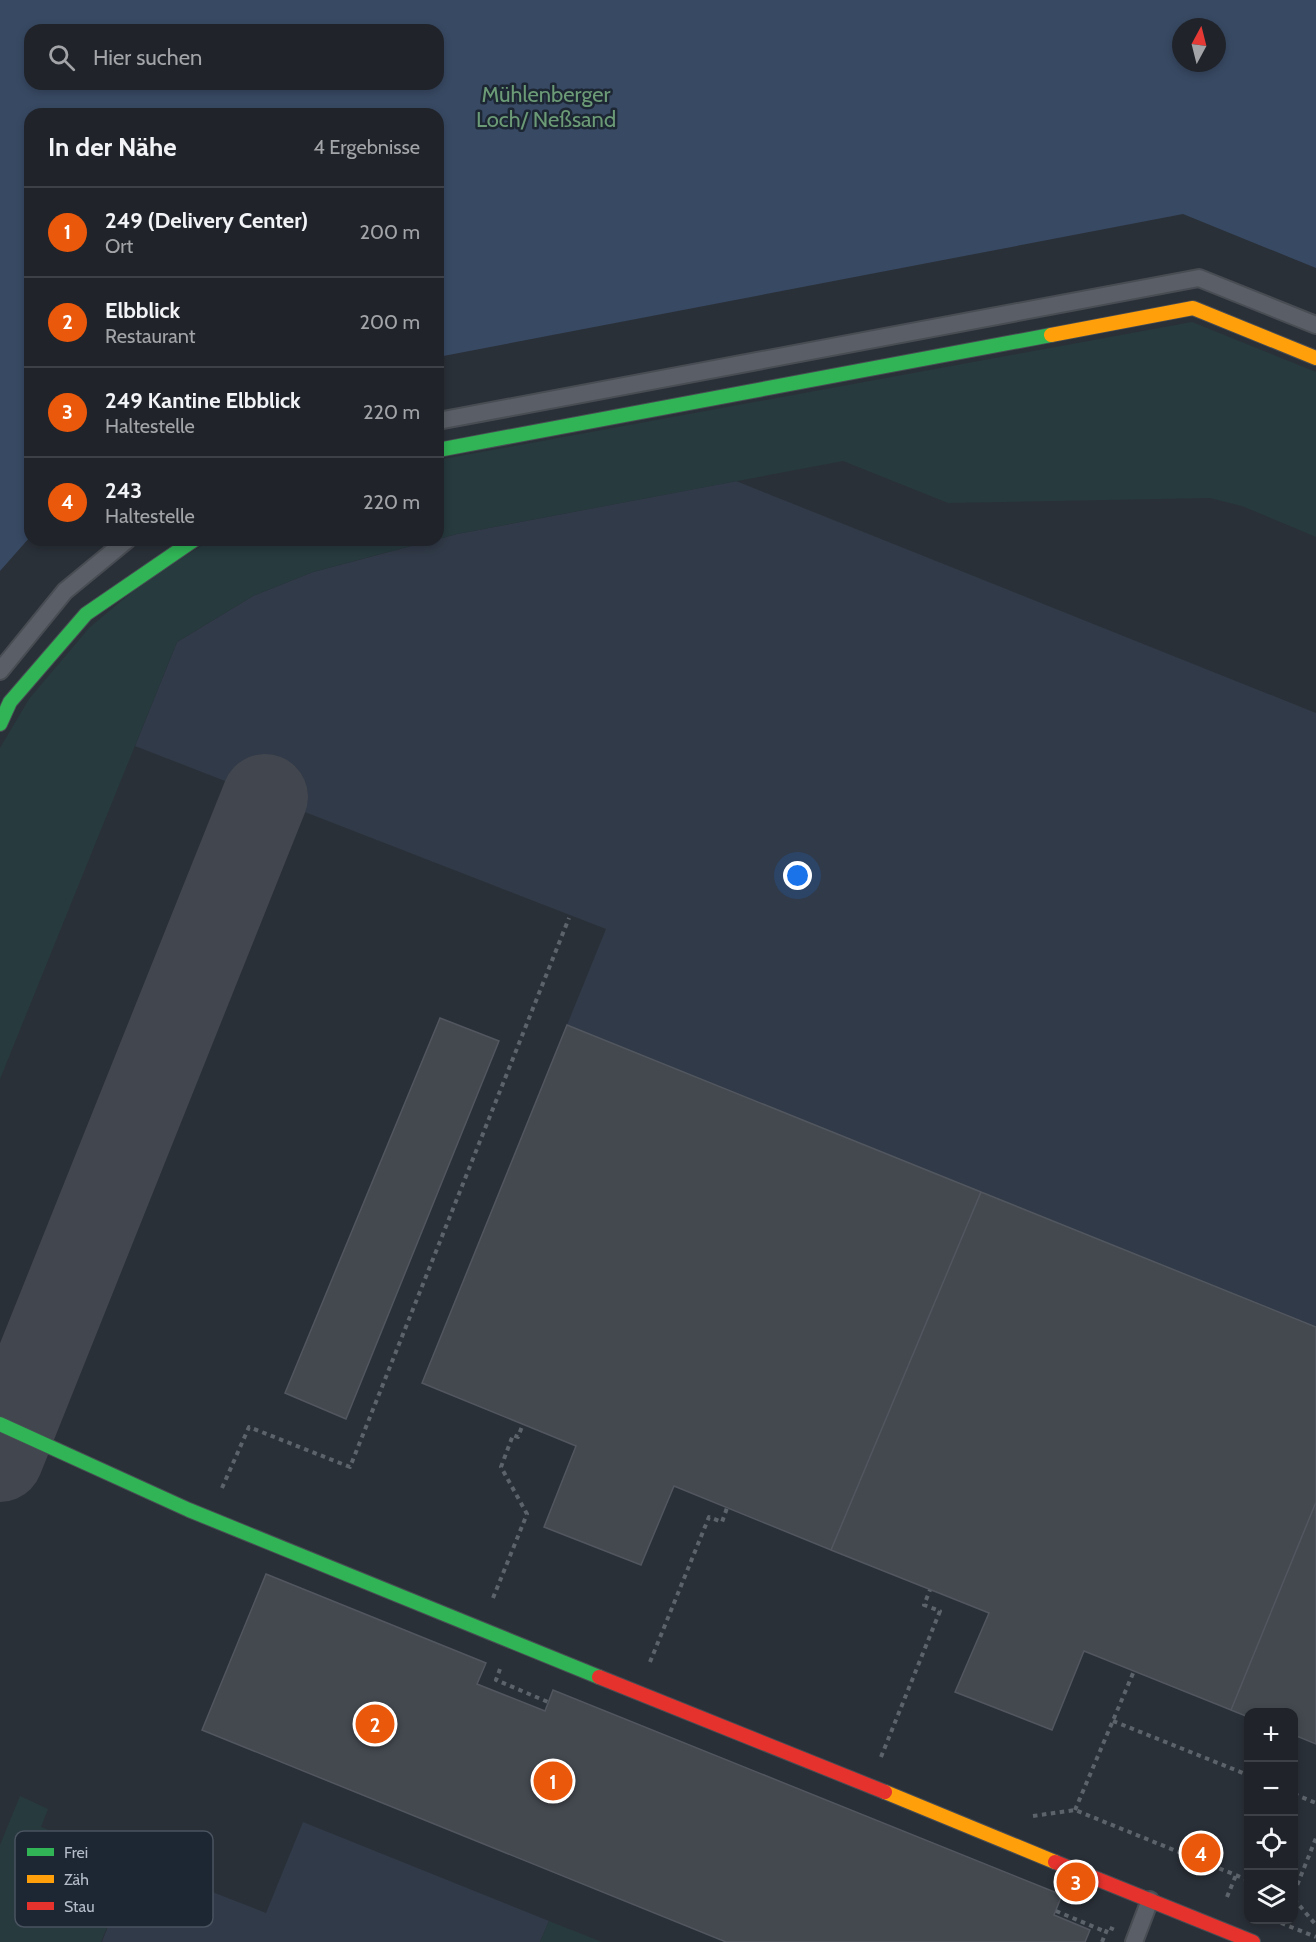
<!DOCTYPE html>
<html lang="de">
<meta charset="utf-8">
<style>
:root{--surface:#20242a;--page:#282c32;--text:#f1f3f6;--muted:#a2a4a8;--line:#3d4147;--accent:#ea580c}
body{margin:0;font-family:Cabin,sans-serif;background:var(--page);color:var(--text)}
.controls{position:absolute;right:18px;bottom:18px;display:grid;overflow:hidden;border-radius:12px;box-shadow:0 3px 9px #0003}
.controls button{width:54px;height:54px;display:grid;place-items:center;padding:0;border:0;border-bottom:2px solid var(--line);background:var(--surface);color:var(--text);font:30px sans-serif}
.compass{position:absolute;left:1172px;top:18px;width:54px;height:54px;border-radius:50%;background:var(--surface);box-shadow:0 3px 9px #0003;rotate:7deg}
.you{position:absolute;left:798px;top:876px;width:21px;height:21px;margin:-15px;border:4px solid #fff;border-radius:50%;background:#1a73e8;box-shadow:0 0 0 9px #1a73e833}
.badge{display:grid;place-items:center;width:39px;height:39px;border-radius:50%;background:var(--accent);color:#fff;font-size:20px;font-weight:700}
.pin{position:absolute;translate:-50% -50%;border:3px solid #fff;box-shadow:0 2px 6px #0006}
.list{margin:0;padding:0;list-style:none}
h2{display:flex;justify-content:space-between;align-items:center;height:78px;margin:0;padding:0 24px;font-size:26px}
h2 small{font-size:20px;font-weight:400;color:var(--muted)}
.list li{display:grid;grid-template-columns:39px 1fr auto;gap:18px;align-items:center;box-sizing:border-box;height:90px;padding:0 24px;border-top:2px solid var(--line)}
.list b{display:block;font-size:22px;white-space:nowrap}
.list p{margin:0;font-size:20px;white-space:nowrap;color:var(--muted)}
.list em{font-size:20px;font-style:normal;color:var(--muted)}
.icon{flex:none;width:33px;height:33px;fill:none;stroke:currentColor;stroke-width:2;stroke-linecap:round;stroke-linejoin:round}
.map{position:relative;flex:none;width:1316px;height:1942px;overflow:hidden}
.search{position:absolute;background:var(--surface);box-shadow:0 3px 9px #0003;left:24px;top:24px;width:420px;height:66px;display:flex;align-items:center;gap:15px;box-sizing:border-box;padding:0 21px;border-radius:18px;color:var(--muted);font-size:22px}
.panel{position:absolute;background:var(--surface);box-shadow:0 3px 9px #0003;left:24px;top:108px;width:420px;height:438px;border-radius:18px}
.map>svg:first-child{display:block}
</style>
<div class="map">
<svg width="1316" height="1942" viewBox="0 0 1316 1942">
<rect width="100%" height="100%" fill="#2a3038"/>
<path fill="#313a48" d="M736,481L1316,713V1327L567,1025L606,929L135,746L177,642L253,596L313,572L457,534Z
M303,1822L549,1921L540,1942H102L133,1861L266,1913Z"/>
<path fill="#273a3e" d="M1192,322L1316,372V537L1242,506L1210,498L948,503L843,461L457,534L438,539V460Z
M211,540H433L313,572L253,596L177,642L0,1079V748L29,699L89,628L145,581Z
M20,1796L48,1809L41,1827L133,1864L101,1942H0V1845Z
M549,1921L602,1942H540Z"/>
<path fill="#384963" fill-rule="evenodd" d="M0,0H1316V268L1183,214L438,357V114H30V537L0,571ZM1181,27H1217V63H1181ZM30,30H438V84H30Z"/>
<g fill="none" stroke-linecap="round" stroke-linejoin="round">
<path stroke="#42464e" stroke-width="86" d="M0,1459L265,797"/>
</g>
<path fill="#444950" stroke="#52575f" stroke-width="1.5" d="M440,1018L499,1041L346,1419L285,1393Z
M567,1025L981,1192L831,1550L674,1486L641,1565L544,1527L576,1446L422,1383Z
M981,1192L1316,1327V1502L1231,1710L1084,1651L1052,1730L955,1692L989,1613L831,1550Z
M1316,1502V1744L1294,1735V1712H1248V1717L1231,1710Z
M266,1574L486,1663L477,1684L545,1711L553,1690L1062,1895L1054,1915L1090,1930L1085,1942H726L202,1730Z"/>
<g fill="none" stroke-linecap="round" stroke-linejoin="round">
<g stroke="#484c53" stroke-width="20">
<path id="lane" d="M438,421L1199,278L1316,325
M0,671L65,591L127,540
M1134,1942L1150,1900"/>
</g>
<g stroke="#484c53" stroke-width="16">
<path id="fast" d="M438,450L1051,335
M0,724L10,702L86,614L194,540
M0,1424L189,1510L599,1677"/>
</g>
<g stroke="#484c53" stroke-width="16">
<path id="slow" d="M1051,335L1193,308L1316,358
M885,1792L1055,1862"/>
</g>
<g stroke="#484c53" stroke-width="16">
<path id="jam" d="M599,1677L885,1792
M1055,1862L1253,1942"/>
</g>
<path stroke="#5d636a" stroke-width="4" stroke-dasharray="4.5 4.5" stroke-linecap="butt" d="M222,1488L249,1427L350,1467L569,918
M493,1598L527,1514L501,1467L513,1435L518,1437L523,1424
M650,1662L709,1517L722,1522L727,1508
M500,1669L496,1680L548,1702
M1113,1721L1248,1775
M881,1757L940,1611L924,1605L930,1590
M1294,1794L1316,1803
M1075,1810L1134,1671
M1033,1816L1075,1810L1248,1880
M1294,1893L1316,1838
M1227,1897L1236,1875
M1294,1899L1316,1925
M1056,1911L1106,1932
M1281,1923L1316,1937
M1102,1942L1108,1927L1115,1930"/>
<use href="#lane" stroke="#5a5e66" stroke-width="16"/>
<use href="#fast" stroke="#30b455" stroke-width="14"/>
<use href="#slow" stroke="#ff9f0a" stroke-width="14"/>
<use href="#jam" stroke="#e5322d" stroke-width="14"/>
</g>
<g text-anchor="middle" stroke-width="5" stroke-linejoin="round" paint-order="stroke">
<g font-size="22" fill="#6b9a76" stroke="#1d2633">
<text x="546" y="102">Mühlenberger<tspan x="546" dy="25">Loch/ Neßsand</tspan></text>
</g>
</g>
<rect x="15" y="1831" width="198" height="96" rx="9" fill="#1d2633" stroke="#4a5360" stroke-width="1.5"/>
<rect x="27" y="1848" width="27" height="8" fill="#30b455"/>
<rect x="27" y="1875" width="27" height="8" fill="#ff9f0a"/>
<rect x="27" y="1902" width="27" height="8" fill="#e5322d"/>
<g font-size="16" fill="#b4bcc9">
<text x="64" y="1858">Frei</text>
<text x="64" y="1885">Zäh</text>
<text x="64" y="1912">Stau</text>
</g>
</svg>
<div class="controls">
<button>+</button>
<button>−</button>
<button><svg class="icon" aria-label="locate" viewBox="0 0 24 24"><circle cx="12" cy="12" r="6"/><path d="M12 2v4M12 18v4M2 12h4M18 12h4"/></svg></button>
<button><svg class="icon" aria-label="layers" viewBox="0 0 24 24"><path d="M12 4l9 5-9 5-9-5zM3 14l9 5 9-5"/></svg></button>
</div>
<svg class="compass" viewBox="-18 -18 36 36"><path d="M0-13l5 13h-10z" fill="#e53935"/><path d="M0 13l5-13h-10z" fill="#a2a4a8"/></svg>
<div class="you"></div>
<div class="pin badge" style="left:553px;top:1781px">1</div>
<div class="pin badge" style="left:375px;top:1724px">2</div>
<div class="pin badge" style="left:1076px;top:1882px">3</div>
<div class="pin badge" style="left:1201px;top:1853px">4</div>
<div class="search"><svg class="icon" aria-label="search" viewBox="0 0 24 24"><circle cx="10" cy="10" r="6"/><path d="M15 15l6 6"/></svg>Hier suchen</div>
<section class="panel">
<h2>In der Nähe<small>4 Ergebnisse</small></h2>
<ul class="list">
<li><span class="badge">1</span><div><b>249 (Delivery Center)</b><p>Ort</p></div><em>200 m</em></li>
<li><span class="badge">2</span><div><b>Elbblick</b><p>Restaurant</p></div><em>200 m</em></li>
<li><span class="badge">3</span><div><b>249 Kantine Elbblick</b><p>Haltestelle</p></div><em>220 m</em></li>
<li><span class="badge">4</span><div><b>243</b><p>Haltestelle</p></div><em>220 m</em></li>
</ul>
</section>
</div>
